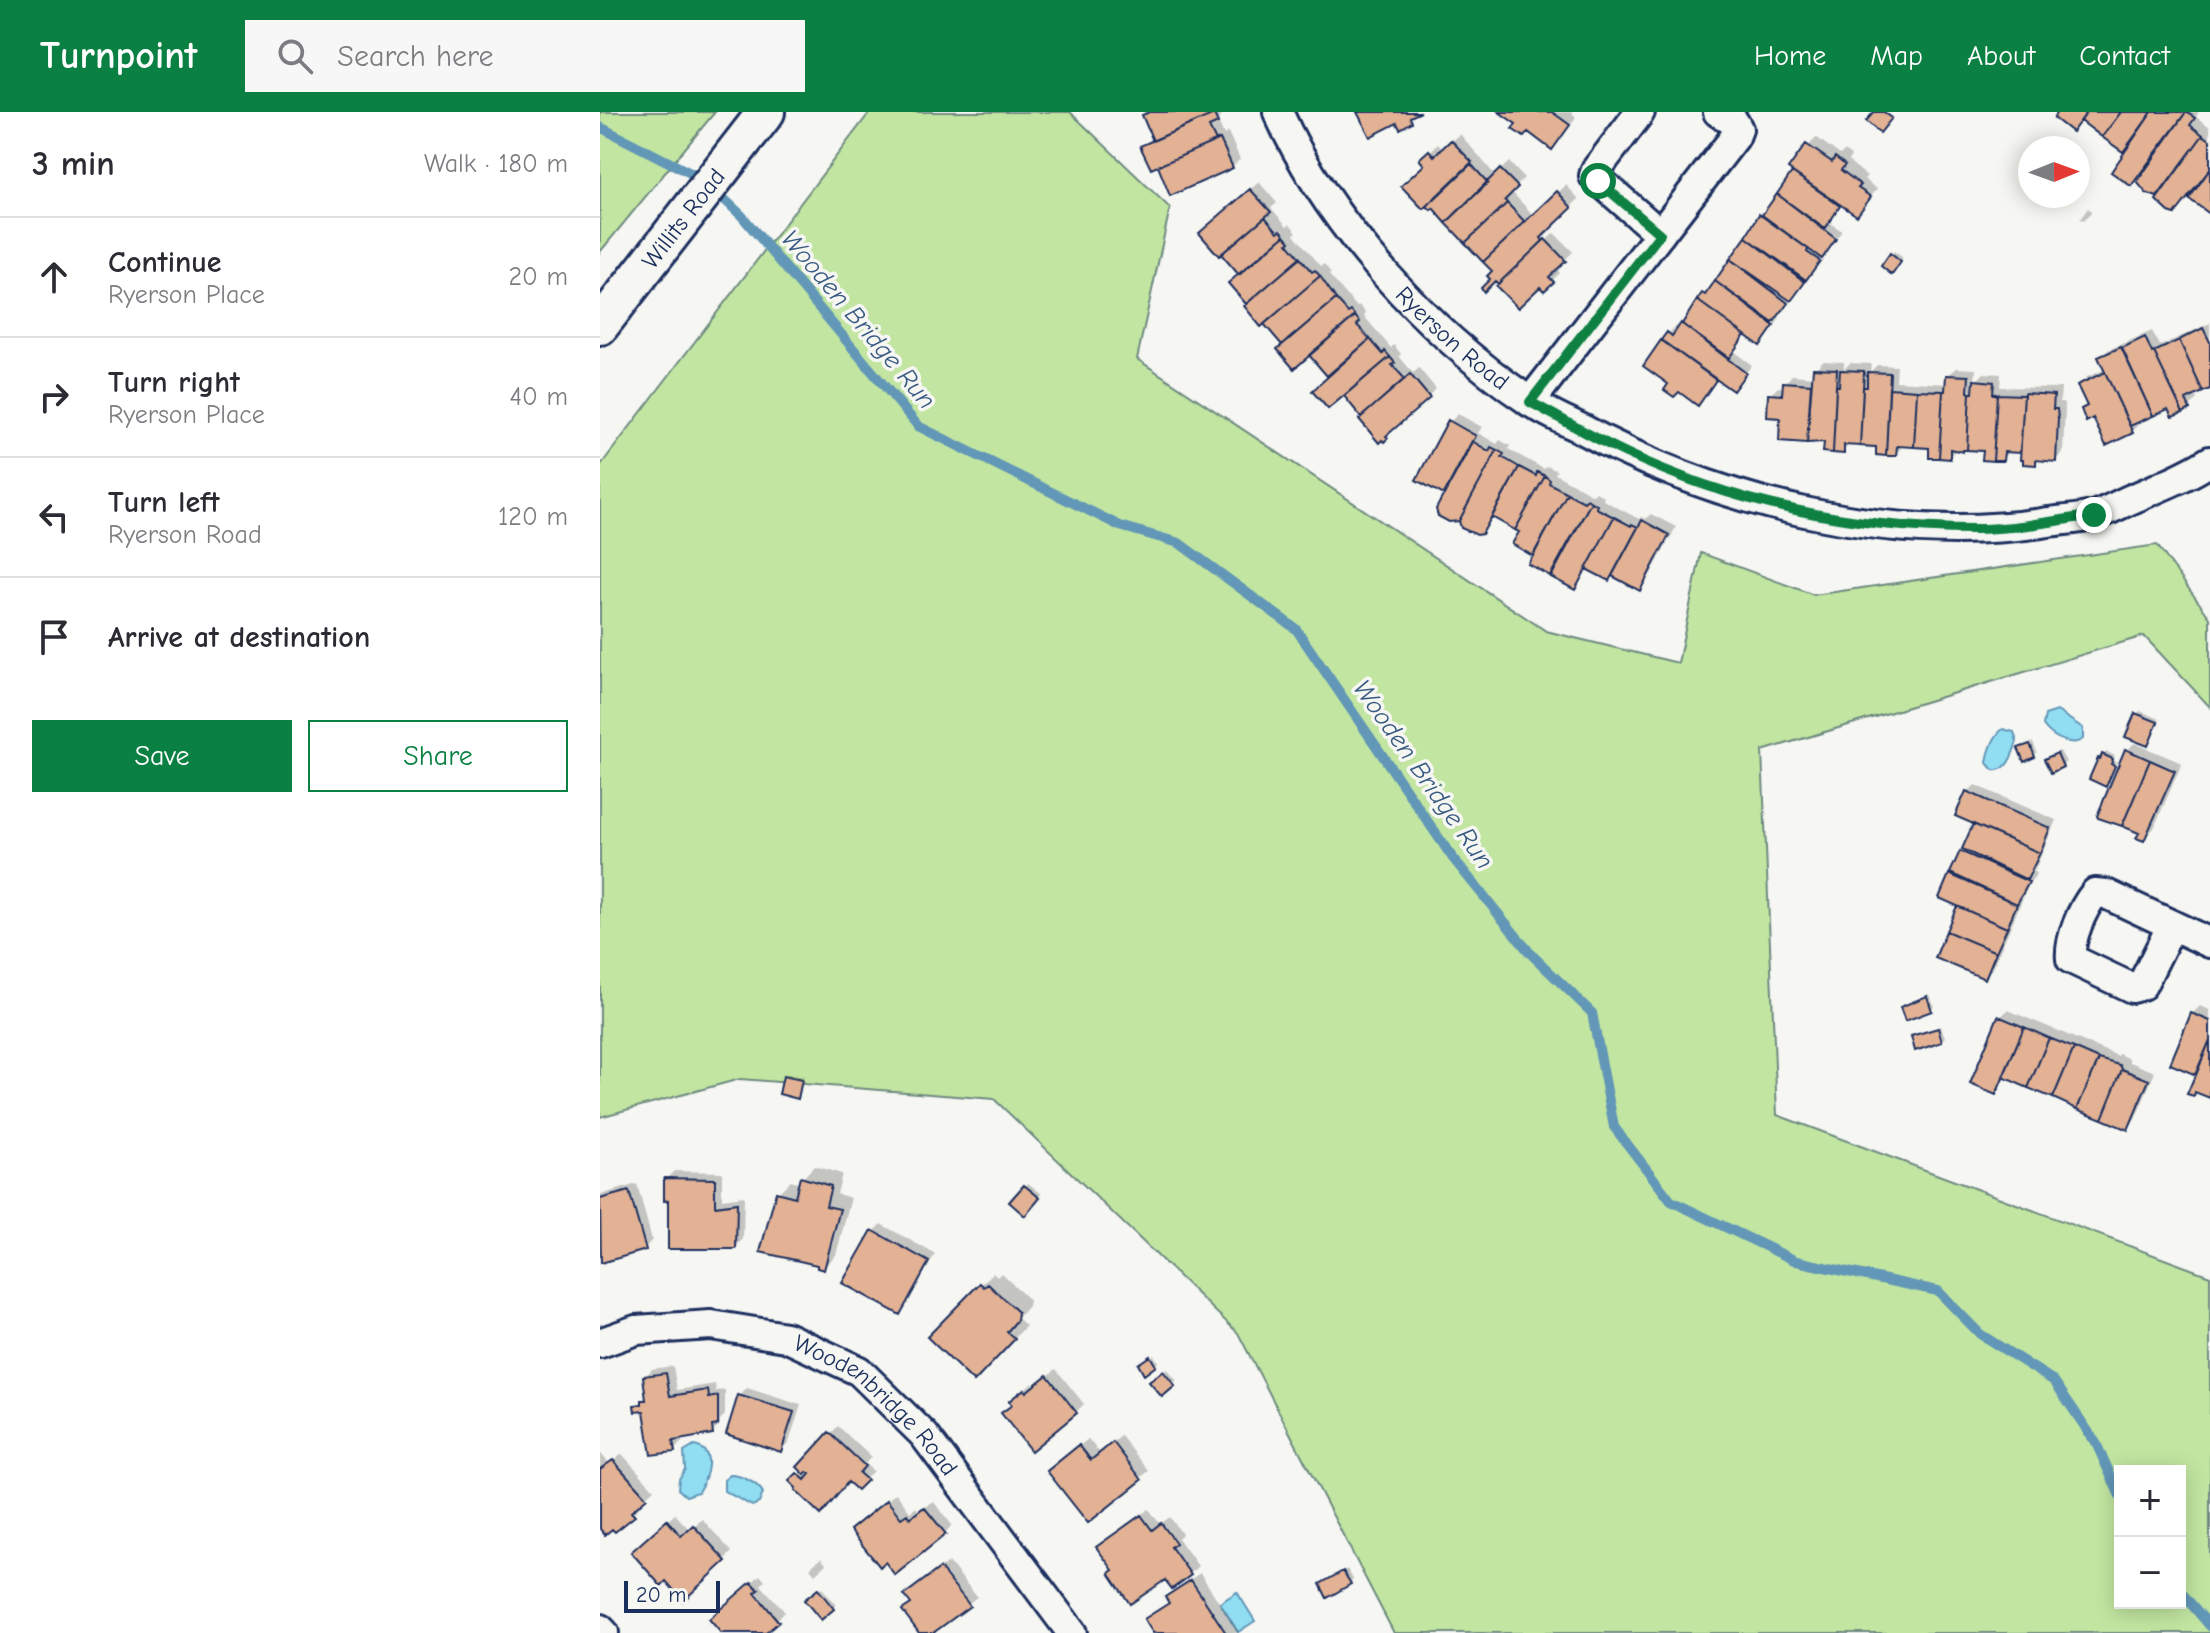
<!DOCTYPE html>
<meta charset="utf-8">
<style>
:root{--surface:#fff;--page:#f7f7f7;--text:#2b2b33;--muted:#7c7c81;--line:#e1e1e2;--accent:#0b8043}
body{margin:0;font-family:"Comic Neue",sans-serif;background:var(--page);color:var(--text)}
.controls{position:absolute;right:24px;bottom:24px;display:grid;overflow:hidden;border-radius:0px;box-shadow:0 4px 20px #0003}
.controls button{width:72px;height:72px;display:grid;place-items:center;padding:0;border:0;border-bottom:2px solid var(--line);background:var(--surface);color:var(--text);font:40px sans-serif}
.compass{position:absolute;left:1418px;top:24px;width:72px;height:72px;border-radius:50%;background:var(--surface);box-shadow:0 4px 20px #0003;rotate:89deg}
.scale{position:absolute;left:24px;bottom:20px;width:96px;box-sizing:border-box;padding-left:8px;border:4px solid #1b2f5e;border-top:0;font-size:22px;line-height:28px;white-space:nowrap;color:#1b2f5e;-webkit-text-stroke:6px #f6f6f2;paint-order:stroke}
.stop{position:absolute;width:24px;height:24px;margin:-18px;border:6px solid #0b8043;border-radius:50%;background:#fff}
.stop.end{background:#0b8043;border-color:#fff;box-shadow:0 2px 8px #0008}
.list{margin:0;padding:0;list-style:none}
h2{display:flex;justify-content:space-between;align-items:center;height:104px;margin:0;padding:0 32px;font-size:34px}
h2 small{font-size:26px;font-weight:400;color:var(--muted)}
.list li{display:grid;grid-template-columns:52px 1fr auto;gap:24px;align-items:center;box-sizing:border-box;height:120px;padding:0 32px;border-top:2px solid var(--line)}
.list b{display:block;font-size:30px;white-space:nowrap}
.list p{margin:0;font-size:26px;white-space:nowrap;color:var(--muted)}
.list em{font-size:26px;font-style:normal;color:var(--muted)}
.actions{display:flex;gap:16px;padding:24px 32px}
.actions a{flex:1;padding:18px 0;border:2px solid var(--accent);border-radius:0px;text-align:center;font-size:28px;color:var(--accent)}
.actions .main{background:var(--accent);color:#fff}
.icon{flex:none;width:44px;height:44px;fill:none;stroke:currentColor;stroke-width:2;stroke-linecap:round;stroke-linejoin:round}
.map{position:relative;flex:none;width:1610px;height:1521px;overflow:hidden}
header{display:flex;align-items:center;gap:48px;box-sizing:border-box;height:112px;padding:0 40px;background:var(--accent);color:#fff}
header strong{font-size:38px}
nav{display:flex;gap:44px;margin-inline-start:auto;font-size:28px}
.search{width:560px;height:72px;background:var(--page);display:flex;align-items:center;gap:20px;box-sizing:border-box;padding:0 28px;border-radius:0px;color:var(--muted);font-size:30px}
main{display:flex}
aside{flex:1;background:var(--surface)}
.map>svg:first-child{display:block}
</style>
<header>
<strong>Turnpoint</strong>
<div class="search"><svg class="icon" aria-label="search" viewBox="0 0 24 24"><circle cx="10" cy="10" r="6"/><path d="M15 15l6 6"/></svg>Search here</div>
<nav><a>Home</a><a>Map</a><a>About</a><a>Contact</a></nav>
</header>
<main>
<aside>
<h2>3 min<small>Walk · 180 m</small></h2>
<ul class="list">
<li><svg class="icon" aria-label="ahead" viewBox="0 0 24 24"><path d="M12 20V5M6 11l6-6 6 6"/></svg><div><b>Continue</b><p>Ryerson Place</p></div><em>20 m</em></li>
<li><svg class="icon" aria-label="right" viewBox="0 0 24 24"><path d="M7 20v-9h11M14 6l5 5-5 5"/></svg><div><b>Turn right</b><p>Ryerson Place</p></div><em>40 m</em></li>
<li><svg class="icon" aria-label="left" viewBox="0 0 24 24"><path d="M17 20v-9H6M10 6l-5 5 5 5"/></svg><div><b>Turn left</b><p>Ryerson Road</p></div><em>120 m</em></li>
<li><svg class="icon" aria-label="arrive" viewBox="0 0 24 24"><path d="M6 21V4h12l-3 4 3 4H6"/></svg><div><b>Arrive at destination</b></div></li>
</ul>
<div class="actions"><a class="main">Save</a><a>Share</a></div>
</aside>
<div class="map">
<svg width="1610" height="1521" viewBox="0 0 1610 1521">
<rect width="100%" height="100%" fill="#f6f6f2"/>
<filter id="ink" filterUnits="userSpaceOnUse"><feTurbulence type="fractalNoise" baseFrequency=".0125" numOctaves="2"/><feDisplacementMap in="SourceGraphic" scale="16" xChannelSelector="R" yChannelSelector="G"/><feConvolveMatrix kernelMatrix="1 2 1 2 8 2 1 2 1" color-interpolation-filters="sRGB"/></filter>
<g filter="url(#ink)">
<path fill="#c2e6a1" stroke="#6e8a80" stroke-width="2" fill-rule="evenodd" d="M0,0H115L0,140Z
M270,0H470L570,96L537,247L946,519L1078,551L1101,441L1214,483L1557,433L1610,506V595L1544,524L1162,639L1177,1003L1610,1164V1521H794L638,1221L394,987L140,967L0,1005V354ZM1520,1359H1580V1491H1520Z"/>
<path fill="#91ddf2" stroke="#6297b7" stroke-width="2" d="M1457,599L1483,616V627C1471,636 1451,625 1443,613L1445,603Z
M1403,617L1414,620L1417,630C1412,643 1408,660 1393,658L1387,651C1388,640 1394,623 1403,617Z
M94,1334C117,1338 107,1366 98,1380L86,1384L78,1377L79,1367L85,1357L84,1340Z
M130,1363C141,1363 158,1371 163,1381L159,1391L152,1394L124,1379V1368Z
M637,1480L655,1509L638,1520L620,1491Z"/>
<path fill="#0003" d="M543,0H624L618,9L624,23L628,20L640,47L632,55L571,81L559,51L543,34L553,25Z
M902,0H971L976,5L959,28L919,12Z
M1461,0H1599L1596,5L1610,15V100L1589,83L1561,85L1547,80L1552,49L1530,71L1526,40L1481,7Z
M860,22L895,63L909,50L924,66L911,79L934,104L966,73L979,87L947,117L950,120L937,132L940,135L954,121L973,140L956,156L960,161L944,176L940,172L898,173L896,166L892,167L895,159L833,93L831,95L827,91L826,52L822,47L838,32L843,38Z
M1216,25L1240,43L1244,39L1251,44L1248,49L1267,64L1264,67L1277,77L1257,102L1241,93L1229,110L1242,119L1177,204L1180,206L1168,223L1160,231L1147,222L1134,240L1152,253L1140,268L1118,266L1105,283L1071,272L1046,253L1068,222L1076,214L1080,217L1103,182L1113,175L1160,110L1157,108L1161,103L1195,60L1191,57Z
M659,70L677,91L671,96L687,114L690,112L697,120L694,122L721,154L724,152L731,161L729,163L757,195L759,193L766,201L764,204L791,236L794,233L801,242L799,244L813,261L819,256L836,277L784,327L780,328L709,240L684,233L664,209L662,212L631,172L641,162L609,113Z
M1488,96L1492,99L1484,109L1480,107Z
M1294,139L1303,146L1295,157L1291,143Z
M1610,211V274L1595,282L1597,287L1589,295L1573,303L1569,294L1539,308L1540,311L1532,319L1483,298L1489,292L1480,273L1487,265L1506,257L1501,246L1508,238L1552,219L1560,234Z
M1223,249L1244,250V257L1250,251L1271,252L1270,260L1277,253L1297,254L1296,269L1348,272V263L1356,256L1376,257L1375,270L1384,261L1401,262L1400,275L1461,276L1460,290H1464L1465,297L1463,340L1456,348L1439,347L1435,351L1422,339L1410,338L1402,347L1385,337L1356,338L1349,345L1331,334L1304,332L1296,342L1278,333L1251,331L1243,339L1226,328L1181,327L1182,304L1170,283L1178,275L1184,276L1185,271L1192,263L1215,265V257Z
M858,302L882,315L878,321L897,332L900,328L910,334L908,337L944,357L947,354L957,359L955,362L993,383L996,380L1004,385L1003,388L1039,407L1041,405L1045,407L1051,402L1076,415L1047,469L1039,477L1013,463L1009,466L989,456L974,475L931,452L936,443L922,419L894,404L881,420L850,310Z
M1540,599L1560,607L1548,631L1537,602Z
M1433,630L1437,640L1434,644L1421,637Z
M1534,631L1582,651L1554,716L1543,727L1527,639Z
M1460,639L1466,650L1462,653L1446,647Z
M1507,640L1515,644L1513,648L1517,650L1506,673L1500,647Z
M1375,673L1456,708L1434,760L1436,761L1434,766L1430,770L1392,857L1384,865L1338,844L1360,793L1351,763L1375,710L1367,681Z
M1330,882L1334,894L1331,897L1302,895Z
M1600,894L1610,898V984L1597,978L1593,982L1598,962L1592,902Z
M1408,898L1518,944L1519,942L1528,946L1530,950L1555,960L1535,1008L1527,1016L1406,965L1395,980L1400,905Z
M1341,914L1345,925L1341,929L1313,925Z
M188,962L204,965L197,984L185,965Z
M214,1054L242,1062L237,1082L251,1086L236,1143L224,1155L178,1081L190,1069L201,1072L202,1067Z
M74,1059L122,1060V1087L144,1084L143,1127L136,1135L71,1086L66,1067Z
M428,1071L442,1082L425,1101L412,1090Z
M37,1072L52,1128L45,1136L2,1148L0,1083Z
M281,1112L335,1142L307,1193L299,1201L274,1120Z
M393,1161L397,1165L401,1161L429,1188L428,1194L418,1206L426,1214L374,1268L329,1225Z
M554,1243L558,1250L555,1253L543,1249Z
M73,1254L77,1278L115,1272L116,1279L125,1278V1303L120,1308V1312L112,1320L81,1325L82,1330L74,1338L45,1297L36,1294L48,1285L45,1265L52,1257Z
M456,1257L484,1292L476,1300L414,1292L419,1281L432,1271L435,1274Z
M567,1257L577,1269L562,1282L552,1270Z
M147,1276L201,1293L189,1330L181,1338L140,1284Z
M238,1314L271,1345L265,1352L273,1359L257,1375L249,1368L192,1369L203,1358L200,1355Z
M521,1324L549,1359L488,1408L457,1352L488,1327L500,1341Z
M0,1341L10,1352L22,1342L54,1377L38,1391L41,1394L15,1418L0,1414Z
M296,1381L310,1400L316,1395L319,1400L333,1389L352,1413L345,1421L260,1410Z
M549,1397L560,1412L570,1405L582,1422L578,1426L598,1454L590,1462L566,1465L499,1435Z
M75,1402L90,1418L102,1407L132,1440L124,1448L41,1433Z
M221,1446L226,1452L215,1462L210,1456Z
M349,1450L377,1485L330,1521H321L312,1491L306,1483Z
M747,1457L753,1467L750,1471L726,1469Z
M600,1461L639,1521H555L547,1508L570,1489L568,1485L576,1477Z
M160,1463L165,1469L161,1473L185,1500L163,1521H123L119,1500Z
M222,1476L236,1493L222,1506L207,1489Z"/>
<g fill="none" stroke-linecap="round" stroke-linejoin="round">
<path stroke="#6297b7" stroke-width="10" d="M0,15L104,68L142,104L318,314L520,414L579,431L696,517L852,745L930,841L992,901L1014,1015L1071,1089L1196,1149L1338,1179L1380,1222L1454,1269L1496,1331L1520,1384
M1580,1479L1610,1514"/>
</g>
<path fill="#e3b294" stroke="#1b2f5e" stroke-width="2" d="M550,0H613L614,2L553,29L542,3Z
M757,0H821L810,5L812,10L800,17L797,11L770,25Z
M899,0H952L970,13L952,38L928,20L924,25L912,17L916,12Z
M1274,0H1284L1292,6L1280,21L1266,9Z
M1458,0H1487L1472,20L1454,6Z
M1487,0H1521L1502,25L1481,9Z
M1521,0H1552L1523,40L1502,25Z
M1552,0H1586L1531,74L1511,60Z
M1586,0L1595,6L1590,13L1603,23L1557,85L1546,81L1537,70Z
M614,2L618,11L609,15L616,29L551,57L540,34Z
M1603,23L1610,28V57L1575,102L1569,100L1556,88Z
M620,27L633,56L570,84L558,54Z
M851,28L872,50L823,97L801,74L824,53L819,47L829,38L834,44Z
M1206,32L1232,50L1235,45L1245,53L1241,58L1261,73L1258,76L1271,85L1257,104L1188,57Z
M871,52L888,71L846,111L833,96L831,98L827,94Z
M900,57L918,75L905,88L907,91L865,131L846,111Z
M1610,57V102L1589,87Z
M1192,60L1240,94L1225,117L1177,82Z
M650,77L671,100L619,144L599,121Z
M957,79L972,96L941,126L943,129L898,172L895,169L884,180L881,176L890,167L887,164L892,159L883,150Z
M1177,82L1236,127L1222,147L1162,103Z
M907,91L925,110L883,150L865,131Z
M1159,102L1208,137L1207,140L1220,149L1206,168L1146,125Z
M665,105L678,120L681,118L685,123L639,163L621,142Z
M685,123L690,129L688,131L700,146L646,192L628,171Z
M1146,125L1205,170L1191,189L1130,147Z
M945,127L966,149L949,165L954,170L944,179L940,175L918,196L896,174Z
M1290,141L1301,150L1292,163L1281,154Z
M700,146L712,160L715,158L720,164L661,215L644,194Z
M1130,147L1188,191L1173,211L1115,169Z
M720,164L736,187L682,233L664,212Z
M1115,169L1174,214L1160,234L1097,188L1102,181L1105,183Z
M736,187L748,201L751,199L755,204L694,257L677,237Z
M1097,188L1145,223L1129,246L1082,212Z
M755,204L760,210L757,213L770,227L727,264L709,243Z
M1081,211L1146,261L1133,279L1061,228L1067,220L1072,224Z
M1603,216L1610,230V277L1603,280L1579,228Z
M1545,225L1552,241L1554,240L1583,301L1572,305L1568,297L1553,304L1522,236Z
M770,227L783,242L785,239L790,245L728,297L712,279Z
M1061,228L1116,268L1098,294L1079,280L1074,285L1064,278L1068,272L1043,254Z
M1579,228L1603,280L1586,288L1590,297L1583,301L1554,240Z
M1521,235L1553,304L1530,314L1498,245Z
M790,245L795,251L792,253L805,267L761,305L744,284Z
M1213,256L1237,257L1233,341L1223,340L1224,330L1207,331Z
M1240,258L1264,259L1260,334L1244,333V342L1233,341L1236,274H1239Z
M1267,260L1290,261L1286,344L1276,343V335L1260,334L1263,275H1267Z
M1505,260L1533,321L1506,334L1493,306L1486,310L1481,297L1487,294L1477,273Z
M810,262L830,286L786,324L788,326L784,330L782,328L779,331L759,307Z
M1346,263L1369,264L1368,280L1370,281L1367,338H1363V340L1350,337V347L1339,346L1343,279H1345Z
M1374,268L1394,270L1393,282H1397L1393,349L1382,348L1383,339L1367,338L1370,281H1373Z
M1183,270L1211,272L1207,331L1179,329L1180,306L1167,305L1168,282L1182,283Z
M1289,276L1317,278L1314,335L1297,334L1296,344H1286Z
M1317,278L1343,279L1339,346H1329V336L1314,335Z
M1424,281L1454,283L1453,297H1457L1458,306L1456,350L1436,348V353L1423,352V348H1420Z
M1397,282L1424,283L1420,341L1404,340L1403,349H1393Z
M848,308L876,324L844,383L816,368Z
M872,329L889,339L891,335L897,338L859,409L849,410L838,404L836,397Z
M897,338L904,342L902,345L919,355L882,422L877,423L861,416L859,409Z
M919,355L936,364L937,360L945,364L915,418L892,405Z
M945,364L950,368L949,371L967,381L933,444L912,432L919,420L915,418Z
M967,381L984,390L987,387L991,390L950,464L928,452Z
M991,390L997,393L996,396L1014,405L975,478L951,465Z
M1014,405L1031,414L1032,412L1038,415L1009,469L986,457Z
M1042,408L1069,423L1040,479L1012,464Z
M1535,601L1558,610L1548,634L1525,625Z
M1430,632L1435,645L1424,650L1418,636Z
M1525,637L1550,648L1522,714L1498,706L1497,704Z
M1457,641L1463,655L1451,661L1444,647Z
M1502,642L1513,647L1511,652L1515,654L1506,675L1489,667L1498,646L1500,647Z
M1550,648L1575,659L1544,729L1536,726L1539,721L1522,714Z
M1366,679L1450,716L1440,741L1355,704Z
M1373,712L1440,741L1427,768L1362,737Z
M1360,739L1429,770L1417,792L1350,761Z
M1349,762L1417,792L1407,816L1339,786Z
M1357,794L1407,816L1396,840L1346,819Z
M1346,819L1396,840L1385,867L1335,846Z
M1327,884L1332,899L1305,909L1300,895Z
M1591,901L1610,909V928L1596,963L1570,952Z
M1398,904L1424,915L1396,983L1370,972Z
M1424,915L1449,926L1428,976L1403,965Z
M1338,916L1342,930L1315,939L1311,924Z
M1449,926L1474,936L1453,986L1428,976Z
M1610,928V986L1595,980L1594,984L1587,982Z
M1474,936L1499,947L1477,997L1453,986Z
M1499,947L1520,953L1522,957L1502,1007L1477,997Z
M1522,957L1549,968L1528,1018L1502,1007Z
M183,964L202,968L198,987L179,982Z
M200,1065L231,1074L226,1094L240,1097L224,1158L217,1156V1153L160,1140L176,1080L195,1085Z
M64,1066L115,1067V1094L137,1091L136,1137H68V1088L64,1089Z
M424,1073L440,1086L425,1104L409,1090Z
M29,1079L46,1138L1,1151L0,1087Z
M272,1118L329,1150L300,1203L242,1171Z
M380,1171L384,1175L388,1172L418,1200L417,1208L407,1220L415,1227L374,1270L327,1225Z
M550,1244L556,1254L544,1263L538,1252Z
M563,1259L575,1274L562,1285L549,1270Z
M66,1261L70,1284L108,1278L109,1286L118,1284V1313L112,1314L113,1322L73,1329L75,1340L51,1343L44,1299L35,1300L34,1293L42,1292V1288H46L43,1264Z
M447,1263L477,1301L431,1339L401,1301L412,1293L409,1289L424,1277L426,1280Z
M138,1283L194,1300L181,1340L126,1322Z
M229,1320L265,1354L259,1361L267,1368L257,1378L248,1370L221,1403L195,1378L196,1376L189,1369L197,1361L205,1368L210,1362L207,1360L205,1363L197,1355Z
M513,1330L542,1368L488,1411L447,1359L479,1333L491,1348Z
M13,1348L47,1386L31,1400L35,1404L15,1420L12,1417L5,1423L0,1417V1357Z
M287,1388L301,1406L307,1402L310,1406L324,1395L346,1422L295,1463L285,1450L280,1455L250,1418Z
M541,1403L552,1418L561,1411L576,1431L571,1435L591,1463L572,1477L565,1468L530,1492L509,1461L513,1458L496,1435Z
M67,1408L81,1424L93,1413L126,1449L83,1489L66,1469L61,1474L31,1440Z
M340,1456L370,1494L333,1521H319L302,1498L311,1492L304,1483Z
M743,1459L751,1472L727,1486L720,1472Z
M591,1468L626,1521H553L544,1507L569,1491L565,1485Z
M151,1470L159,1478L155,1481L179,1510L166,1521H121L109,1507Z
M218,1477L234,1497L221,1508L204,1488Z"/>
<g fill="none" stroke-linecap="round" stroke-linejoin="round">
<g stroke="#1b2f5e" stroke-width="34">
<g id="minor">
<path id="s1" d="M678,0C728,112 827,220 929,289C945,300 964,308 982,317C1118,391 1287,433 1442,411C1459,408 1479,408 1496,403C1509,398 1522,391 1534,386C1561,374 1586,365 1610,349"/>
<path d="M1040,0L996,58L994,64L1060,122L1135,25L1138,17L1134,10L1118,0"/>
<path d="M930,290L1060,122"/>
<path d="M1571,815L1542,873L1532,876L1471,847C1469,827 1482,797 1495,781L1506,782L1610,831"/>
<path id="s2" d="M0,1231L36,1218L111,1213L186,1225L259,1259L324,1323L472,1521"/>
<path d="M0,1517L4,1521"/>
</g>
</g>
<g stroke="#1b2f5e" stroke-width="42">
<g id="tertiary">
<path id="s3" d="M0,214L166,0"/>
</g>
</g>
<use href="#minor" stroke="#f6f6f2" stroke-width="28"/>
<use href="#tertiary" stroke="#f6f6f2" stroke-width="36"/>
</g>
</g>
<g fill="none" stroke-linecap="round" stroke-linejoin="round" filter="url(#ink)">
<path stroke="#0b8043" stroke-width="10" d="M998,69L1060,122L930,290C962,307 993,326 1026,341C1134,392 1255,417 1374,417C1414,417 1455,409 1494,403"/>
</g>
<g text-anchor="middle" stroke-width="7" stroke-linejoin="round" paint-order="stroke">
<g font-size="24" fill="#1b2f5e" stroke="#f6f6f2">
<text dy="8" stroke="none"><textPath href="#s3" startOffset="136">Willits Road</textPath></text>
<text dy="8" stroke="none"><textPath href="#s1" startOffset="288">Ryerson Road</textPath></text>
<text dy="8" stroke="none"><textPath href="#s2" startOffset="304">Woodenbridge Road</textPath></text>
</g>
<g font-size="26" font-style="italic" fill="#385a83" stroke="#f6f6f2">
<text transform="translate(259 207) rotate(50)" y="9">Wooden Bridge Run</text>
<text transform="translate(824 662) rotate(55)" y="9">Wooden Bridge Run</text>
</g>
</g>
</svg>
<div class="controls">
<button>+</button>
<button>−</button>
</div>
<svg class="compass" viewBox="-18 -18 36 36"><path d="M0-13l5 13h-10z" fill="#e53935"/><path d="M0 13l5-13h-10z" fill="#7c7c81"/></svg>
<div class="scale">20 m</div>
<div class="stop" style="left:998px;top:69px"></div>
<div class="stop end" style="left:1494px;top:403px"></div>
</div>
</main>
